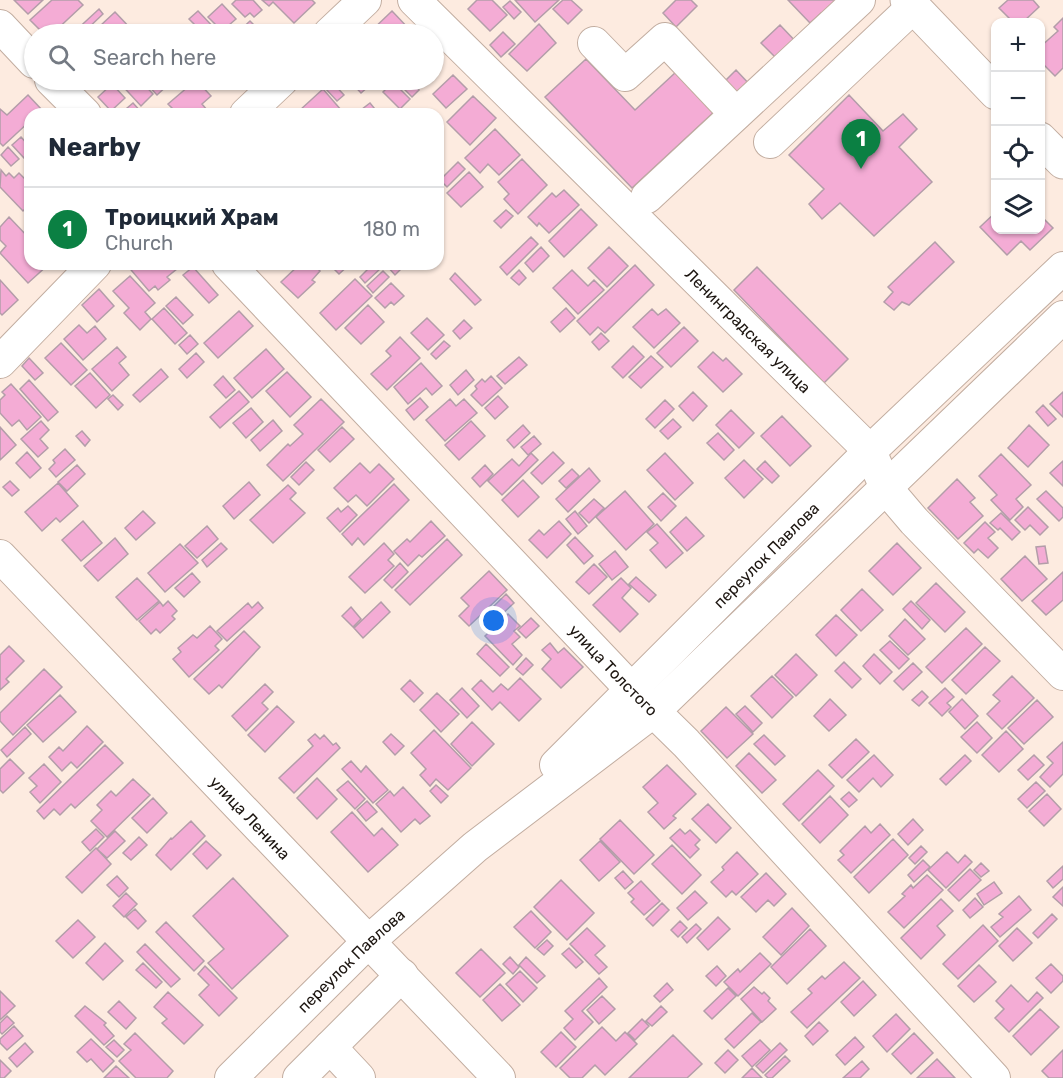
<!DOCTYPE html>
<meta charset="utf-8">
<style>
:root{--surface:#fff;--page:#f6f6f7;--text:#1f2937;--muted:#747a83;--line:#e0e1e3;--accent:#0b8043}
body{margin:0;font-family:Rubik,sans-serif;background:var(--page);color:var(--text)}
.controls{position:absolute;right:18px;top:18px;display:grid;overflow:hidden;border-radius:12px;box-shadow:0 2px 4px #0004}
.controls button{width:54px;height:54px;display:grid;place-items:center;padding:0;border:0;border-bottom:2px solid var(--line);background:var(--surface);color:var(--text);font:30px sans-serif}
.you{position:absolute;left:494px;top:621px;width:21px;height:21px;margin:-15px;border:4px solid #fff;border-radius:50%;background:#1a73e8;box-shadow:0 0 0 9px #1a73e833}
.badge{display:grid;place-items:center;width:39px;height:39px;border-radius:50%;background:var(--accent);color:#fff;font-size:20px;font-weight:700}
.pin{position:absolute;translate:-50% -50px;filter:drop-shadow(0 2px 3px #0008)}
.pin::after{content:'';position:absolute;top:32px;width:21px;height:18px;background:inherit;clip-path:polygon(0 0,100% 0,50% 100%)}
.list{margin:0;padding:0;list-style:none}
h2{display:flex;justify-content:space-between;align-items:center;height:78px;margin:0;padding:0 24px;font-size:26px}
h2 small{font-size:20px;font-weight:400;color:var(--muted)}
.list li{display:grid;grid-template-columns:39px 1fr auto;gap:18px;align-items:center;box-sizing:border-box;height:84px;padding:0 24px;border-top:2px solid var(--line)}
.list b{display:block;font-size:22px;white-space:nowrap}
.list p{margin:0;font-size:20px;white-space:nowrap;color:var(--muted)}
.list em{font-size:20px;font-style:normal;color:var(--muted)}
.icon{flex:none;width:33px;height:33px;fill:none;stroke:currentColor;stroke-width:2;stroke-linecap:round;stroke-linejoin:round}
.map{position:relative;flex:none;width:1063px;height:1078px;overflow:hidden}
.search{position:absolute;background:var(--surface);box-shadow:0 2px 4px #0004;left:24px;top:24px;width:420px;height:66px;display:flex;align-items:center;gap:15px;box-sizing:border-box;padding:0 21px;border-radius:33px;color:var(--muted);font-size:22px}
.panel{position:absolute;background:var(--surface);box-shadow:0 2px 4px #0004;left:24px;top:108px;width:420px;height:162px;border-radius:18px}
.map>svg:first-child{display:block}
</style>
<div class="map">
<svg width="1063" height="1078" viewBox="0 0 1063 1078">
<rect width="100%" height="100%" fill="#fdebe0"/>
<path fill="#f4acd5" stroke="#b39da9" stroke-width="1.5" d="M14,0H43L28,14Z
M52,0H78L83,5L52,34H44L30,20Z
M236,0H253L262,10L254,17L250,13L245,17L232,4Z
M262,0H312L315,3L294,23L273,2L269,6Z
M477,0H492L507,15L490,31L468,9Z
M515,0H559L535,22Z
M563,0H571L582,10L568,24L553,9Z
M676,0H691L697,6L676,27L663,13Z
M788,0H836L829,22L821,13L810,23Z
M1008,0H1033L1039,7L1023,22H1013L999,8Z
M510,1L521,12L514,19L503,7Z
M222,4L236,19L222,31L208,17Z
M99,9L103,14L83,33L84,34H72Z
M198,11L219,33L218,34H190L197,27L189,19Z
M392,11L412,32L409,34H368Z
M115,12L132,30L127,34H108L100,26Z
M1063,18V68L1055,76L1040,61V47L1058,31L1054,27Z
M250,21L263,34H236Z
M539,24L556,43L527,71L509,54Z
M780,25L799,45L781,63L761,43Z
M503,32L515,44L501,57L490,45Z
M586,59L635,110L676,72L714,112L632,188L545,97Z
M736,70L752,87L739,99L723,83Z
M453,75L467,89L446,108L433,94Z
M117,80H140L153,94L141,106Z
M143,80H167L170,83L157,95Z
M196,80L211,96L202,104L207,110L202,114H178L168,104Z
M349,80H376L361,93Z
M403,80H409L419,90L412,97L398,83Z
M332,82L344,95L337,101L325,88Z
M393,82L410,99L400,109L383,92Z
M112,84L125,98L111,111L98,97Z
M323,89L341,110L336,114H303L300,110Z
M28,95L42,110L37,114H30V121L3,146L0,143V109L7,115Z
M849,95L883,131L903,114L917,129L899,147L932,182L874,236L840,203L822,219L809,204L824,189L789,155Z
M473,96L496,118L470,145L447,122Z
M133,103L143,114H120Z
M370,103L379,114H364L361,110Z
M495,129L520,155L499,175L488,164L480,173L465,158Z
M21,137L30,147V153L25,159L12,145Z
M8,147L19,159L11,166L1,155Z
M522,159L547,185L518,214L504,199L509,194L498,182Z
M458,162L465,169L447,187L440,180Z
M1,170L6,176L9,173L14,178L19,173L30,184V204L23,211L0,187Z
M469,172L483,187L461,207L447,193Z
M564,190L579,205L549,233L539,223L537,226L528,217L552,193L556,197Z
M581,209L597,225L564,257L549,241Z
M506,210L513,216L501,228L494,221Z
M996,212V230H1040V215L1053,228L1030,250L1021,241L1007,255L980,227Z
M9,217L30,239V264H49L28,283L0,253L6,246L0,240V227Z
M531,237L538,244L507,275L500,267Z
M935,242L954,262L909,305L902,302L894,310L884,302L893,292L888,287Z
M541,247L549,256L533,272L525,263Z
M609,247L628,266L607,287L588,268Z
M126,264H175L178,268L167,277L170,280L158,290L155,286L149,291Z
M300,264H313L320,271L312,280L315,282L298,298L281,282Z
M333,264H350L339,274L331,266Z
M373,264H377L381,268L365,283L360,277Z
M392,264H406L395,275L388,267Z
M635,265L654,285L605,333L598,327L590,335L577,321Z
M193,267L218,295L209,303L183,275Z
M757,267L848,359L824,383L734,290Z
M519,270L526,278L519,285L511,278Z
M572,270L588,286L594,280L604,290L578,314L553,288Z
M383,271L389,277L373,293L367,286Z
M455,273L481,300L475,305L450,279Z
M130,276L155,303L145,312L151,319L140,330L124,313L129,308L113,291Z
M355,279L372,296L336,330L320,313Z
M0,280L18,300L2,315L0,313Z
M391,283L404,296L394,305L391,302L385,308L375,298Z
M99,289L114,306L97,322L82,305Z
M176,297L193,315L183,324L166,306Z
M368,305L384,322L361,344L345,328Z
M164,308L187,333L175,344L152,319Z
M566,308L575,318L560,332L551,322Z
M652,309L658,315L666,309L680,323L654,348L633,327Z
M239,311L253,326L218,358L204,343Z
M427,318L444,335L428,350L411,333Z
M464,320L472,328L460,339L453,331Z
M79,325L87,333L95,326L106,339L83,360L64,339Z
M684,327L698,341L671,367L657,353Z
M601,333L609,341L599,350L592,342Z
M190,335L198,344L187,354L179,345Z
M400,337L420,358L387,390L371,374L391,356L386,351Z
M444,341L450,346L436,359L431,354Z
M61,343L87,370L71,385L45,358Z
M633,346L644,357L623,378L612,367Z
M117,347L126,357L119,363L129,375L112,391L92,369Z
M266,349L284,369L252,398L234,378Z
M713,352L723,361L726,358L742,374L723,392L698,367Z
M196,353L204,362L187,378L179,369Z
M651,356L663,367L641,388L629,377Z
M519,357L527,365L505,384L497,376Z
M29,358L43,373L35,380L22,366Z
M421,363L442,386L432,395L426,388L408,404L394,387Z
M161,369L168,377L140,402L133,395Z
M466,370L474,380L458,395L450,385Z
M287,372L311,397L290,417L266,391Z
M90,373L110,395L96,408L75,386Z
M223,376L235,390L226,398L214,385Z
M491,376L502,388L482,406L471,395L477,389L475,386L482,379L485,382Z
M29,380L58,412L48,421L20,389Z
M11,384L41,417L27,430L19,420L12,426L0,413V400L5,395L2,392Z
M239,391L249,402L220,428L210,417Z
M693,392L707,406L693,421L679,406Z
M1063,392V417L1050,404Z
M113,395L123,405L118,410L108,399Z
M498,396L508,407L495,419L485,408Z
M420,398L428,407L414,420L406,410Z
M321,399L344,422L283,481L267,465L288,444L290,446L303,434L294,425Z
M450,399L456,406L464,399L477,413L445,441L426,420Z
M665,400L674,409L655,428L646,419Z
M1043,405L1056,419L1048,426L1036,412Z
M251,408L263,422L246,438L233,423Z
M731,410L754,433L739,448L716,425Z
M782,416L811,446L790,466L761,436Z
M673,419L681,427L668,439L660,431Z
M273,420L282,431L260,451L251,440Z
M41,421L49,430L40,439L48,448L38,457L21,439Z
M471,421L485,436L459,460L445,445Z
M523,425L530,433L514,448L507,440Z
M1029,425L1049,445L1028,467L1008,448Z
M0,427L16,445L0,460Z
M342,427L354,439L330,462L318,450Z
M82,431L90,440L85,446L76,436Z
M718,433L734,450L724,460L707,443Z
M534,436L541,444L528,455L521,447Z
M65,449L75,460L56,477L49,469L55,463L53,460Z
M27,452L41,468L30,478L16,463Z
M553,452L564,463L542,484L531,473Z
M531,453L538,460L502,495L488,481L512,459L519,466Z
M665,453L693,483L675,500L647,470Z
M1001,454L1031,485L1016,499L1023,507L1010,520L991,500L997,495L979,476Z
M744,460L763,479L744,498L725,478Z
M765,461L779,476L772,483L757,469Z
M1063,461V486L1050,473Z
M306,462L314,470L299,485L291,477Z
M360,463L370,473L379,464L394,479L367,506L356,495L348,502L334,488Z
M77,465L85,474L67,491L58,482Z
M485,465L493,474L480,487L472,478Z
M589,468L600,481L568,512L556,499Z
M572,469L579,476L566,488L559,481Z
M957,479L975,498L970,502L983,516L958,539L928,508Z
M523,480L539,497L518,517L502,500Z
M10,481L19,490L12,496L3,487Z
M249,482L260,495L234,519L223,506Z
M58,483L78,506L60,522L56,518L42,531L25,512Z
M394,484L409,500L364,545L358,538L352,545L342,534Z
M288,485L296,493L290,499L305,513L273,543L250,520Z
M625,491L654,524L626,550L596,517Z
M1046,491L1063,508V517L1059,521L1037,499Z
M663,493L676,506L661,521L648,507Z
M594,499L604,508L589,523L579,513Z
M348,506L357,515L340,532L327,518L338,508L341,512Z
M1028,507L1048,527L1040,535L1030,525L1025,530L1015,520Z
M143,511L155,523L136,540L125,528Z
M575,511L587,526L578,534L566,519Z
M1001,513L1020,532L1012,540L1000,528L998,530L990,523Z
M686,517L704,536L687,551L670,532Z
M83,521L102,543L81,561L62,540Z
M431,521L445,536L422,557L419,555L408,566L394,551L407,539L410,542Z
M559,521L571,534L547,558L529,540L539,530L544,535Z
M985,522L995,532L988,538L998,548L988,558L978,549L974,553L964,543Z
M657,524L683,553L666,568L650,550L658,543L647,532Z
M207,526L218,539L197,558L185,546Z
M575,537L593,556L584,564L567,545Z
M115,538L128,554L98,581L84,566Z
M447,539L462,555L410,605L395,590Z
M221,543L227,549L207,567L202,560Z
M384,543L394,554L388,560L394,566L365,593L349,577Z
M897,543L921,568L893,595L869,571Z
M180,544L198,563L165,592L148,573Z
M1045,546L1048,563L1039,564L1036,547Z
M615,551L628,567L612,580L599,564Z
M1025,556L1047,579L1022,601L1001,579Z
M400,563L408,572L392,588L384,580Z
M594,564L607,577L589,594L576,582Z
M489,571L507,590L469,626L459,616L469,606L461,598Z
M1063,572V600L1046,615L1032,601Z
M192,573L200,582L184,597L175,588Z
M636,577L656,595L649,602L629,584Z
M137,578L159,601L137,620L116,597Z
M621,578L631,588L622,598L638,614L620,632L593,605Z
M936,583L965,612L945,632L916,603Z
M862,589L883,610L861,631L841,610Z
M506,594L514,603L500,616L492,608Z
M168,601L177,611L172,616L175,619L160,633L156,629L151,634L139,621L160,602L163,606Z
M911,601L930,620L922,629L903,609Z
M258,602L263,608L227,641L217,631L248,603L252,608Z
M381,602L390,612L363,638L354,628Z
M351,607L361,619L353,627L342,616Z
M508,614L520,626L514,631L520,637L512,644L522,655L513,665L485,636Z
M836,615L857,635L836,656L816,635Z
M531,618L539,626L526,638L518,630Z
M905,619L925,639L908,655L889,636Z
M210,626L222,639L215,646L219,650L189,677L173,659L181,652L178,648L193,635L197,638Z
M966,628L982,644L942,683L926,667Z
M244,631L260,647L222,688L219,685L209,694L194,679Z
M890,641L909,659L899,669L880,650Z
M550,643L558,653L564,648L583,667L561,688L542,669L551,659L542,650Z
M486,644L509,667L500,676L477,654Z
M9,646L24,661L6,679L9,682L0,690V655Z
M985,647L1000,661L966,694L952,680Z
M796,654L817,675L796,696L775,675Z
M874,654L892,672L880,684L863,666Z
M526,658L533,665L523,675L516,669Z
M844,662L861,679L852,688L835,671Z
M913,663L922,672L903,690L894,681Z
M44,669L62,687L13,735L0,721V713Z
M772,676L793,697L772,718L751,696Z
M1012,676L1034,698L1002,729L987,714L1000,701L993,695Z
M520,678L541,699L519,721L500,702L492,710L472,689L481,680L493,692L501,684L508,690Z
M410,680L423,693L414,702L401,689Z
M265,684L273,692L262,703L268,709L246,731L232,716Z
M462,688L479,706L467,718L450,700Z
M945,688L954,697L947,703L951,707L942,716L929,703Z
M922,691L928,697L919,706L912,700Z
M437,693L459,714L441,732L420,710Z
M60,695L76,712L43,742L27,725Z
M830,699L846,715L829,731L814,716Z
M962,699L978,716L965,729L949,712Z
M1037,700L1053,717L1024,744L1008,728Z
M277,706L294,722L265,752L248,735Z
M745,706L762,723L753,732L736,714Z
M726,707L753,734L727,758L701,731Z
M472,722L494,744L472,766L451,744Z
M977,722L992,738L977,753L961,737Z
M87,726L103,742L77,768L71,762L62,771L49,757L59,747L63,751Z
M25,727L31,734L7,757L1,750Z
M434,730L471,768L448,790L436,779L430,786L420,775L426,769L411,753Z
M1006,731L1023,749L999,772L982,755Z
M315,734L320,739L324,735L333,745L336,743L340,748L294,793L279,778L313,746L308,740Z
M391,734L404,746L395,755L383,742Z
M764,735L785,756L775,765L754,744Z
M856,739L869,752L842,778L829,765Z
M1063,742V774L1050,787L1040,777L1053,763L1047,757Z
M105,745L123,763L75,808L71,804L60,815L54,809L44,819L37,811Z
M749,753L776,780L762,793L736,766Z
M874,755L893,775L881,787L873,778L859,792L847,780Z
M965,755L971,761L946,785L940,779Z
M1034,755L1044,765L1028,780L1018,770Z
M10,759L24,773L3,793L0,790V769Z
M351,761L361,772L366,766L388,790L373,803L342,769Z
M44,764L61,782L40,803L30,792L37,786L29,778Z
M667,765L696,794L673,816L676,818L664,829L648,812L658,803L643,787Z
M818,770L834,786L799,821L783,804Z
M317,778L337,799L317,819L297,798Z
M133,779L150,795L107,837L91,821L102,810L97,805L111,791L116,796Z
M348,781L365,799L355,809L337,790Z
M1036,782L1045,791L1027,808L1018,799Z
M436,785L448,796L441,803L430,791Z
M403,787L430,816L420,824L415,819L401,832L376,804L390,791L394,796Z
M849,792L857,800L849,807L841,799Z
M1047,794L1061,809L1044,826L1029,811Z
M830,796L848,815L820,843L802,824Z
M153,798L167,813L147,833L132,818Z
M367,801L377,812L366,821L357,810Z
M708,804L731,828L716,843L692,819Z
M352,812L374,836L382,828L398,845L368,872L331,832Z
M913,819L923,830L908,845L898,834Z
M620,820L654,855L634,874L600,839Z
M191,821L205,836L171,870L156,855L171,838L172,839Z
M880,824L890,835L851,873L838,860L844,855L840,851L865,826L871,833Z
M96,829L104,837L90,851L82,842Z
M680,829L685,834L690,830L700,840L695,845L699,849L690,858L670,838Z
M115,831L125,841L107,858L97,849Z
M139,837L147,845L131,860L123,853Z
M893,839L908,855L869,893L854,877Z
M206,841L221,855L207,869L193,854Z
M600,841L620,862L599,881L580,860Z
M672,845L701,875L682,894L652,864Z
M921,846L927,852L915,864L909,858Z
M96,848L111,864L82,893L66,877Z
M737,852L758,874L736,895L732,891L726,897L711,882L724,870L722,867Z
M947,852L958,863L965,855L972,862L946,888L928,870Z
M923,860L930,867L914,882L908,875Z
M981,863L989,871L981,877L974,870Z
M1063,866V879L1053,888L1047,881Z
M970,869L981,880L959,901L948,890Z
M623,871L633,882L625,889L615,878Z
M766,873L786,894L774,906L768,900L756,912L741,897Z
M927,875L943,890L904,928L888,912L905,896L902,894L911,885L913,888Z
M117,876L128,888L119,897L107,885Z
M233,878L288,936L232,989L208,963L224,949L193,916Z
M561,880L594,913L567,940L534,907Z
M641,881L660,901L644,915L631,902L634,899L628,893Z
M994,882L1002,893L984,905L977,894Z
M1063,887V906L1053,897Z
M695,891L707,903L688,920L677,908Z
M126,893L137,904L124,917L113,906Z
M1019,896L1031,910L1000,937L991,927L1003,917L999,914Z
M975,898L983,907L970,918L963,910Z
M941,899L953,911L937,926L945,935L921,959L901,938Z
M662,903L669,910L653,926L646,919Z
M792,908L809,926L781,955L763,937Z
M135,909L146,921L138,929L126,917Z
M531,911L551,932L535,948L514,927Z
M1052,914L1057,919L1038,938L1033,933Z
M718,917L730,929L708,950L697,938Z
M78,920L95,937L73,958L56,941Z
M680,921L687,928L678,937L671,930Z
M166,922L204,961L194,971L156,932Z
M696,924L701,929L687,943L682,937Z
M983,925L998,941L958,979L943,964Z
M587,928L605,946L595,955L607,967L599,974L570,944Z
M1017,928L1032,943L1013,961L999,946Z
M810,929L826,946L787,984L771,967Z
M547,940L553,946L544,955L537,949Z
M105,943L123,961L103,980L86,963Z
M145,944L180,979L171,987L137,952Z
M569,948L583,962L576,968L562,954Z
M481,949L505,973L480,997L456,973Z
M760,953L771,964L738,996L724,982L738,969L740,972Z
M510,957L519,967L513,974L503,964Z
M526,957L545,976L537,983L519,965Z
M844,962L860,978L807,1028L791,1012L812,993L808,989L822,976L825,979Z
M143,963L162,982L156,988L136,970Z
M1051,964L1063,976V981L1051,993L1036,978Z
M979,965L996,982L974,1002L958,986Z
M205,966L237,998L219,1016L199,995L209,985L198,974Z
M717,966L726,976L716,986L706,976Z
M520,971L537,988L523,1002L506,984Z
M599,978L607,987L582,1011L593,1022L575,1040L564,1028L573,1019L565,1011Z
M863,981L876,995L854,1016L841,1002Z
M667,983L673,990L660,1002L654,996Z
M500,984L520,1005L502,1021L483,1000Z
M1011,985L1028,1002L1037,992L1043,998L1009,1032L995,1018L1004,1009L996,1001Z
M754,987L762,994L764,992L770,998L768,1001L776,1009L762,1022L741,999Z
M728,988L736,996L712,1019L704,1011Z
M0,991L15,1006L0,1020Z
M168,992L203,1025L184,1044L162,1023L167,1019L154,1007Z
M602,996L615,1009L599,1024L587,1010Z
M119,1001L136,1018L126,1029L108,1012Z
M85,1006L106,1023L104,1025L114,1036L104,1045L75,1016Z
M661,1006L667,1012L652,1026L646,1021Z
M1040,1009L1059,1027L1031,1055L1013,1036Z
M752,1013L761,1022L734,1048L725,1039Z
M896,1014L910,1029L887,1052L873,1036Z
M7,1016L14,1023L2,1034L0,1032V1023Z
M642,1019L649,1026L635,1040L628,1033Z
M819,1022L828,1031L813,1045L805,1036Z
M14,1026L23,1036L7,1050L0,1043V1039Z
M602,1027L616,1041L625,1032L637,1044L605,1075L595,1065L582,1078H570L560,1068Z
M561,1032L576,1047L556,1067L541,1052Z
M135,1033L173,1071L167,1078H136L119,1061L131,1050L124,1044Z
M914,1033L933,1053L911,1074L892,1054Z
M673,1035L702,1064L687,1078H629Z
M855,1037L864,1047L845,1065L836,1055Z
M91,1039L114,1061L103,1072L91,1059L87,1062L77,1052Z
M114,1040L124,1050L117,1057L106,1047Z
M760,1040L770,1050L752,1067L742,1056Z
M25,1043L33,1052L17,1067L9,1058Z
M780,1043L787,1050L763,1073L756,1066Z
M728,1050L738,1060L725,1073L715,1063Z
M1063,1050V1078H1049L1042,1071Z
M785,1056L790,1061L772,1078H768L765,1075Z
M937,1059L955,1078H917Z
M0,1060L11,1071L4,1078H0Z
M862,1061L869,1069L860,1078H843Z
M116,1066L129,1078H104Z
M752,1068L762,1078H742Z"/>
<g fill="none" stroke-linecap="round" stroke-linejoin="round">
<g stroke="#c2ada0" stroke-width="34">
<g id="minor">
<path id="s1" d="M414,0L870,451L886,488L914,521L1063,674"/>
<path d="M0,26L34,62"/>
<path d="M329,34L365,0"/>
<path d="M594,43L625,75L665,39L736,114"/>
<path d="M51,80L85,114"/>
<path d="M246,114L282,80"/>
<path d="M770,142L913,7"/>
<path d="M647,197L859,0"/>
<path id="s2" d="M228,264L631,689L686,743L994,1078"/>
<path d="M0,362L95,264"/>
<path id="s3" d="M0,556L499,1078"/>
<path id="s4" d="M556,765L870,451L1063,268"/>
<path d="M330,1047L359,1078"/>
<path id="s5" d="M231,1078L369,941L475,847L654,711L1063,317"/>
<path d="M299,1078L402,975"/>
</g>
</g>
<g stroke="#c2ada0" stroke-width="35">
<path id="major" d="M907,0L996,93
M1040,139L1063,162"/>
</g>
<use href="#minor" stroke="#fff" stroke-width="32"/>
<use href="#major" stroke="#fff" stroke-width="33"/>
</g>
<g text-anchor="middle" stroke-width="4.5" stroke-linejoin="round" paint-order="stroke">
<g font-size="16" fill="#1c1510" stroke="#fff">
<text dy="6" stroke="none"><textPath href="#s1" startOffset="470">Ленинградская улица</textPath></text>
<text dy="6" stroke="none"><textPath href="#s4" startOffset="297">переулок Павлова</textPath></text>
<text dy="6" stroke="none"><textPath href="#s2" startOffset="560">улица Толстого</textPath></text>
<text dy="6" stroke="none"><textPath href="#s3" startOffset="362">улица Ленина</textPath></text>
<text dy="6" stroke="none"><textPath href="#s5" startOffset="168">переулок Павлова</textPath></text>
</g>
</g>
</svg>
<div class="controls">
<button>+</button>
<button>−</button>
<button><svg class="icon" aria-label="locate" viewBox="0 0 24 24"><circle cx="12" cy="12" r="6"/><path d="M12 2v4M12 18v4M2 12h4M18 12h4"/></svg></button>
<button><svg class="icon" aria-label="layers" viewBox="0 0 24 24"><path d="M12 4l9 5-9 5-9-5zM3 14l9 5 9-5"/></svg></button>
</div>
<div class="you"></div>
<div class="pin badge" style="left:861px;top:169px">1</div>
<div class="search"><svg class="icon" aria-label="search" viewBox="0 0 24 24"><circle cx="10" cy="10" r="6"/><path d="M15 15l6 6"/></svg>Search here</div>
<section class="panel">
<h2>Nearby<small></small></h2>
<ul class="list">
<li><span class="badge">1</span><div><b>Троицкий Храм</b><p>Church</p></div><em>180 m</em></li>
</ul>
</section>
</div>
